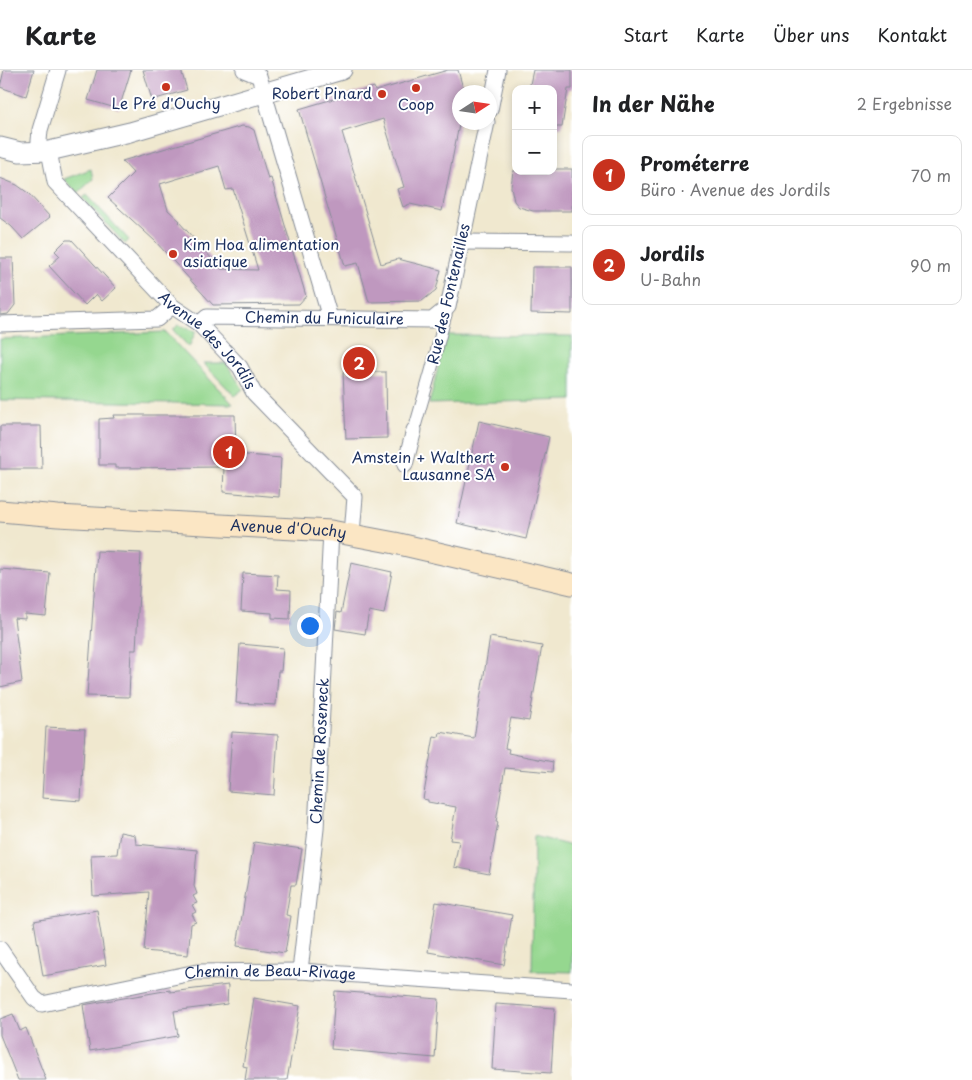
<!DOCTYPE html>
<html lang="de">
<meta charset="utf-8">
<style>
:root{--surface:#fff;--page:#f6f6f6;--text:#202124;--muted:#757577;--line:#e0e0e0;--accent:#c8321e}
body{margin:0;font-family:"Playpen Sans",sans-serif;background:var(--page);color:var(--text)}
.controls{position:absolute;right:15px;top:15px;display:grid;overflow:hidden;border-radius:10px;box-shadow:0 2px 8px #0003}
.controls button{width:45px;height:45px;display:grid;place-items:center;padding:0;border:0;border-bottom:1px solid var(--line);background:var(--surface);color:var(--text);font:25px sans-serif}
.compass{position:absolute;left:452px;top:15px;width:45px;height:45px;border-radius:50%;background:var(--surface);box-shadow:0 2px 8px #0003;rotate:78deg}
.you{position:absolute;left:309px;top:555px;width:18px;height:18px;margin:-12px;border:4px solid #fff;border-radius:50%;background:#1a73e8;box-shadow:0 0 0 8px #1a73e833}
.badge{display:grid;place-items:center;width:32px;height:32px;border-radius:50%;background:var(--accent);color:#fff;font-size:16px;font-weight:700}
.pin{position:absolute;translate:-50% -50%;border:2px solid #fff;box-shadow:0 1px 5px #0006}
.list{margin:0;padding:0;list-style:none}
h2{display:flex;justify-content:space-between;align-items:center;height:65px;margin:0;padding:0 20px;font-size:21px}
h2 small{font-size:16px;font-weight:400;color:var(--muted)}
.list li{display:grid;grid-template-columns:32px 1fr auto;gap:15px;align-items:center;box-sizing:border-box;height:80px;margin:0 10px 10px;padding:0 10px;border:1px solid var(--line);border-radius:10px}
.list b{display:block;font-size:19px;white-space:nowrap}
.list p{margin:0;font-size:16px;white-space:nowrap;color:var(--muted)}
.list em{font-size:16px;font-style:normal;color:var(--muted)}
.map{position:relative;flex:none;width:572px;height:1010px;overflow:hidden}
header{display:flex;align-items:center;gap:30px;box-sizing:border-box;height:70px;padding:0 25px;background:var(--surface);border-bottom:1px solid var(--line)}
header strong{font-size:24px}
nav{display:flex;gap:28px;margin-inline-start:auto;font-size:18px}
main{display:flex}
aside{flex:1;background:var(--surface)}
.map>svg:first-child{display:block}
</style>
<header>
<strong>Karte</strong>
<nav><a>Start</a><a>Karte</a><a>Über uns</a><a>Kontakt</a></nav>
</header>
<main>
<div class="map">
<svg width="572" height="1010" viewBox="0 0 572 1010">
<rect width="100%" height="100%" fill="#fff"/>
<filter id="ink" filterUnits="userSpaceOnUse"><feTurbulence type="fractalNoise" baseFrequency=".02" numOctaves="2"/><feDisplacementMap in="SourceGraphic" scale="10" xChannelSelector="R" yChannelSelector="G"/><feConvolveMatrix kernelMatrix="1 2 1 2 8 2 1 2 1" color-interpolation-filters="sRGB"/></filter>
<filter id="wash" filterUnits="userSpaceOnUse"><feTurbulence type="fractalNoise" baseFrequency=".0096" numOctaves="4" result="noise"/><feDisplacementMap in="SourceGraphic" scale="20" xChannelSelector="R" yChannelSelector="G"/><feGaussianBlur stdDeviation="1.12" result="paint"/><feColorMatrix in="noise" values="0 0 0 0 0 0 0 0 0 0 0 0 0 0 0 0 0 1.4 0 .05"/><feComposite in="paint" operator="in"/></filter>
<g filter="url(#wash)">
<rect width="100%" height="100%" fill="#f0e8cf"/>
<path fill="#95d78f" stroke="#588376" d="M91,99L93,109L78,123L64,109Z
M87,125L129,170L125,174L83,128Z
M178,255L196,261L189,277L173,260Z
M165,262L233,334L0,330V269Z
M446,265L572,266V330L429,334Z
M203,293H226L243,319L235,326Z
M534,766L572,776V902L532,901Z"/>
<g id="blocks">
<path fill="#bf98bf" fill-rule="evenodd" d="M4,0H34L26,26L0,17Z
M97,0H131L119,39L88,30Z
M143,0H181L187,20L152,30Z
M448,0H458L464,22H460V50L442,141L410,134L403,137L397,119L404,117L383,49L342,62L381,194L398,189L441,200L436,220L422,231L369,232L358,193L345,196L299,39L374,17L375,21Z
M533,0H572V19H568L562,57H553V19H529Z
M242,56L249,57L254,60L268,109L271,108L306,226L299,234L213,235L155,171L108,128L133,103L122,91ZM219,96L226,120L233,119L258,200L221,199L179,152L180,151L168,140L160,114Z
M553,99H572V141H533L519,137L514,131L511,117L513,101H553Z
M0,108L17,115L28,123L50,147L23,169L11,156L0,148Z
M66,170H72L116,218L102,231L96,224L85,235L49,196L60,186L55,181Z
M0,188H13L15,235L8,244L0,245Z
M532,197H572V244L531,243Z
M343,302H386L387,368L346,369Z
M113,345H235L236,384L281,388L279,427L223,422L224,397L115,398V395H99V349L114,348Z
M479,351L549,367L526,469L457,453Z
M0,356H41L42,399H0Z
M97,481L141,483L136,580H131L129,627L87,626Z
M351,493L392,502L384,544L369,541L365,564L335,559L337,542L341,543Z
M0,499L50,503L46,546L25,544V549L14,548L22,612L0,617Z
M243,503L278,505L277,519L291,520L290,549L272,548V543L241,541Z
M490,567L542,576L529,651L511,648L505,678L509,679L508,683L553,692L552,702L505,698L496,752H498L489,804L454,797L459,771L450,770L456,737L428,732V730L423,729L434,666L439,667L440,662L474,668Z
M240,574L283,578L281,601H278L276,635L236,633Z
M46,657L85,659L81,731L42,728Z
M232,662L278,665L274,725L228,721Z
M120,762L135,765L136,774L197,780L194,816L197,824L193,826L197,833L192,835L196,842L192,844L196,852L191,854L188,885L144,881L149,822L93,826L91,785L117,784Z
M254,772L302,779L296,815H291L286,845L291,846L285,883L237,876Z
M436,832L512,845L504,895L428,882Z
M97,840L106,895L43,906L34,851Z
M228,915L227,934L174,941L178,966L90,981L83,935L170,920V922Z
M335,921L439,929L435,988L331,979Z
M254,928L300,936L287,1010H245L247,997L243,996Z
M496,934L555,938L551,1003L492,999Z
M13,944L20,961L26,958L46,1010H18L0,965V949Z"/>
</g>
</g>
<g filter="url(#ink)">
<use href="#blocks" fill-opacity="0" stroke="#868c96" stroke-width="1"/>
<g fill="none" stroke-linecap="round" stroke-linejoin="round">
<g stroke="#868c96" stroke-width="13">
<path id="pedestrian" d="M414,360L431,301L448,237"/>
</g>
<g stroke="#868c96" stroke-width="17">
<g id="minor">
<path d="M244,0L259,6L330,248"/>
<path d="M490,40L498,0"/>
<path id="s1" d="M49,81L55,112L172,236L199,254L240,297L254,323L355,427L352,464"/>
<path d="M38,82L40,60L58,0"/>
<path d="M463,172L572,173"/>
<path d="M0,254L157,249L172,236"/>
<path id="s2" d="M199,254L207,247L432,250L448,237L487,52"/>
<path d="M405,395L414,360"/>
<path id="s3" d="M0,879L34,928L42,934L197,902L300,901L572,920"/>
<path id="s4" d="M300,901L316,759L331,461"/>
</g>
</g>
<g stroke="#868c96" stroke-width="21">
<path id="tertiary" d="M0,77L20,82L49,81L130,62L342,0"/>
</g>
<g stroke="#868c96" stroke-width="23">
<g id="secondary">
<path id="s5" d="M0,441L58,446L331,461L395,473L572,514"/>
</g>
</g>
<use href="#pedestrian" stroke="#fff" stroke-width="11"/>
<use href="#minor" stroke="#fff" stroke-width="15"/>
<use href="#tertiary" stroke="#fff" stroke-width="19"/>
<use href="#secondary" stroke="#fbe6c4" stroke-width="21"/>
</g>
</g>
<g fill="#c8321e" stroke="#fff" stroke-width="2">
<circle cx="166" cy="17" r="5"/>
<circle cx="416" cy="18" r="5"/>
<circle cx="382" cy="24" r="5"/>
<circle cx="173" cy="184" r="5"/>
<circle cx="505" cy="397" r="5"/>
</g>
<g text-anchor="middle" stroke-width="4" stroke-linejoin="round" paint-order="stroke">
<g font-size="15" fill="#1b2f5e" stroke="#fff" text-anchor="end">
<text x="372" y="29">Robert Pinard</text>
<text x="166" y="39" text-anchor="middle">Le Pré d'Ouchy</text>
<text x="416" y="40" text-anchor="middle">Coop</text>
<text x="183" y="180" text-anchor="start">Kim Hoa alimentation<tspan x="183" dy="17">asiatique</tspan></text>
<text x="495" y="393">Amstein + Walthert<tspan x="495" dy="17">Lausanne SA</tspan></text>
</g>
<g font-size="15" fill="#1b2f5e" stroke="#fff">
<text transform="translate(449 224) rotate(-77)" y="5">Rue des Fontenailles</text>
<text dy="5" stroke="none"><textPath href="#s2" startOffset="128">Chemin du Funiculaire</textPath></text>
<text dy="5" stroke="none"><textPath href="#s1" startOffset="252">Avenue des Jordils</textPath></text>
<text dy="5" stroke="none"><textPath href="#s5" startOffset="289">Avenue d'Ouchy</textPath></text>
<text dy="5" stroke="none"><textPath href="#s4" startOffset="221">Chemin de Roseneck</textPath></text>
<text dy="5" stroke="none"><textPath href="#s3" startOffset="301">Chemin de Beau-Rivage</textPath></text>
</g>
</g>
</svg>
<div class="controls">
<button>+</button>
<button>−</button>
</div>
<svg class="compass" viewBox="-18 -18 36 36"><path d="M0-13l5 13h-10z" fill="#e53935"/><path d="M0 13l5-13h-10z" fill="#757577"/></svg>
<div class="you"></div>
<div class="pin badge" style="left:229px;top:382px">1</div>
<div class="pin badge" style="left:359px;top:293px">2</div>
</div>
<aside>
<h2>In der Nähe<small>2 Ergebnisse</small></h2>
<ul class="list">
<li><span class="badge">1</span><div><b>Prométerre</b><p>Büro · Avenue des Jordils</p></div><em>70 m</em></li>
<li><span class="badge">2</span><div><b>Jordils</b><p>U-Bahn</p></div><em>90 m</em></li>
</ul>
</aside>
</main>
